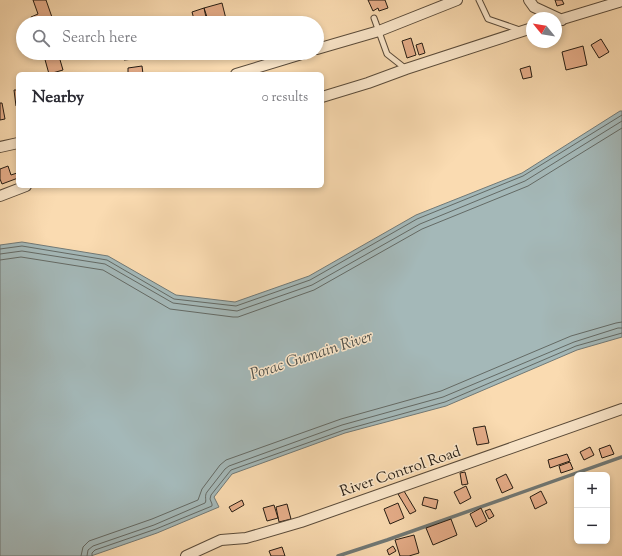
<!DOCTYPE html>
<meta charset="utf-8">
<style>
:root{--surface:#fff;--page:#f2f2f3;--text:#2b2b33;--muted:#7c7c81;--line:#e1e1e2}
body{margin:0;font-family:"Sorts Mill Goudy",serif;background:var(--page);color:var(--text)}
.controls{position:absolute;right:12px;bottom:12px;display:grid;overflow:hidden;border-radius:6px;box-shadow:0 2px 6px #0003}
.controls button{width:36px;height:36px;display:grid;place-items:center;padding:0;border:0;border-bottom:1px solid var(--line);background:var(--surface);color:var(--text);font:20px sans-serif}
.compass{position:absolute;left:526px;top:12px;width:36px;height:36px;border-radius:50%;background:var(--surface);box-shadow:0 2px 6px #0003;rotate:300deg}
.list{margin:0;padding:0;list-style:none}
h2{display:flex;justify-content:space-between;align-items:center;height:52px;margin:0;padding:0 16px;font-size:17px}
h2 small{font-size:13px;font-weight:400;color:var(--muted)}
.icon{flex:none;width:22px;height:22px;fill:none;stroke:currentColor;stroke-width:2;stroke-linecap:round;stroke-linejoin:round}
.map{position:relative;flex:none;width:622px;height:556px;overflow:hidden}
.search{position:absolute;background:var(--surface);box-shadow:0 2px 6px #0003;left:16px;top:16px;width:308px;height:44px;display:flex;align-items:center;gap:10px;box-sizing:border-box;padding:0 14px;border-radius:22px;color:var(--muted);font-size:15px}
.panel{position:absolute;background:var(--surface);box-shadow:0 2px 6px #0003;left:16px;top:72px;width:308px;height:116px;border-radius:6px}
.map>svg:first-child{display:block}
</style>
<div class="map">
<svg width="622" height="556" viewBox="0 0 622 556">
<rect width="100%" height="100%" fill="#fadbb1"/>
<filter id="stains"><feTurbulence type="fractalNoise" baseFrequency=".005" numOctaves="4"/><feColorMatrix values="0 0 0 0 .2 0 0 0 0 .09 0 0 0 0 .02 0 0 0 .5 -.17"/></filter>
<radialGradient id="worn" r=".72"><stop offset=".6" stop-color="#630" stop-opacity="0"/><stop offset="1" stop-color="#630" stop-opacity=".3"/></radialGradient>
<path fill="#a4b8b8" stroke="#717976" d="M620,111H622V337L577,350L446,406L345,433L232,474L214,497L219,507L157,533L91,556H0V245L22,242L108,256L176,295L235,302L309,276L416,215L522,173Z"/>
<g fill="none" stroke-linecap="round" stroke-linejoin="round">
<path stroke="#646a65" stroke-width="1" d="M0,249L22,246L107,260L174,299L236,306L310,280L417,219L523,176L622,115
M0,254L22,251L105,264L173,303L237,311L312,285L420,224L525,181L622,121
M0,260L21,257L103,270L170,309L233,317H238L314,290L422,229L528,186L622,128
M81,556L83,547L89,541L152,519L198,500L202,489L220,465L226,460L341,419L441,391L571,336L616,323L622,322
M87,556L88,550L93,546L154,525L205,503C207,501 204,496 207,492L225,469L229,466L342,425L443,397L574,342L618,328H622
M92,556V553L95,550L156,529L212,506V504L210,499L211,495L231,470L344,430L445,402L576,346L622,333"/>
<path stroke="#717976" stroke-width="3.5" d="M338,556L387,540L622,457"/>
</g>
<path fill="#e7ae8a" stroke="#241b12" d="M33,0H46L54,23H33L31,17L38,14Z
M368,0H385L388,8L379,11L378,8L373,11Z
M555,0H562L564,4L557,6Z
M222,3L227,23H209L204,8Z
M204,8L207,22L195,23L192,12Z
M411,38L416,55L407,58L402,41Z
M601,39L609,52L599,58L591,45Z
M422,43L425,53L419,55L416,45Z
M583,46L587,65L566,70L562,52Z
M53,53H58L63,70L49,74L44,56Z
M123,53H134V59L124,60Z
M142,66L143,74H128V68Z
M530,66L532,77L523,79L520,69Z
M14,90H18V105L16,106Z
M0,103H2L5,119L0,120Z
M8,166L11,175L17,173L18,178L2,184L0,179V169Z
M485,426L489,443L477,445L473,428Z
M610,445L614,454L602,458L599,449Z
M590,447L594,455L584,460L580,452Z
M567,454L570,461L550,468L548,460Z
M570,462L573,469L561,473L559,466Z
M465,472L468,484L462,485L460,473Z
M506,474L513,488L502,493L496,479Z
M466,486L471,498L460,504L454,492Z
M404,491L416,511L410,514L398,494Z
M541,491L547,503L535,509L530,497Z
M424,497L438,500L436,509L422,505Z
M242,500L244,505L232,512L229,507Z
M398,503L404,518L390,524L384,509Z
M287,504L291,519L279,522L276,507Z
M274,505L278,518L267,521L263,508Z
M481,508L487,521L476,527L470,514Z
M490,509L494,516L489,519L485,511Z
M451,519L457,535L433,545L426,528Z
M414,535L419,553L409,556H400L395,540Z
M393,546L396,551L389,555L387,550Z
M282,547L285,556H271L269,551Z"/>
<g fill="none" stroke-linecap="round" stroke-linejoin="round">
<g stroke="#5a4b3a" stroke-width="7">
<path id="lane" d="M479,0L488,19L520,30
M374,18L387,54L406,69"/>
</g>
<g stroke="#5a4b3a" stroke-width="12">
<path id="street" d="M529,0L534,7L562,20
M556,21L622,1
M317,49L379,31L457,0
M236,74L305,53
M322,97L368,83L406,69L532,28
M0,147L18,143
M0,196L26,186
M186,556L221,540L246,538L301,522L622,409"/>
</g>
<use href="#lane" stroke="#fce8cc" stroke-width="5"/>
<use href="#street" stroke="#fce8cc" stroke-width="10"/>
</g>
<g text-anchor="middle" stroke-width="3" stroke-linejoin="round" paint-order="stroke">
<g font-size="15" fill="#241b12" stroke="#fce8cc">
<text transform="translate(400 471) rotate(-19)" y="5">River Control Road</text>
</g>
<g font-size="16" font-style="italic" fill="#51524c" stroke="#fce8cc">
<text transform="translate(311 354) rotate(-18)" y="6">Porac Gumain River</text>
</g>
</g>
<rect width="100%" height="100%" filter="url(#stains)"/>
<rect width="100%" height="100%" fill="url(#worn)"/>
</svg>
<div class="controls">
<button>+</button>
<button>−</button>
</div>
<svg class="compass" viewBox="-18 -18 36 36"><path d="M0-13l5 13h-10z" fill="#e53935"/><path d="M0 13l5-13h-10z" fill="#7c7c81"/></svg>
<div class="search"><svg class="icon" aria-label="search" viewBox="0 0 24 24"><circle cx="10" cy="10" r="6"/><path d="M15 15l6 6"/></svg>Search here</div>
<section class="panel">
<h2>Nearby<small>0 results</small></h2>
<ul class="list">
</ul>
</section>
</div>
